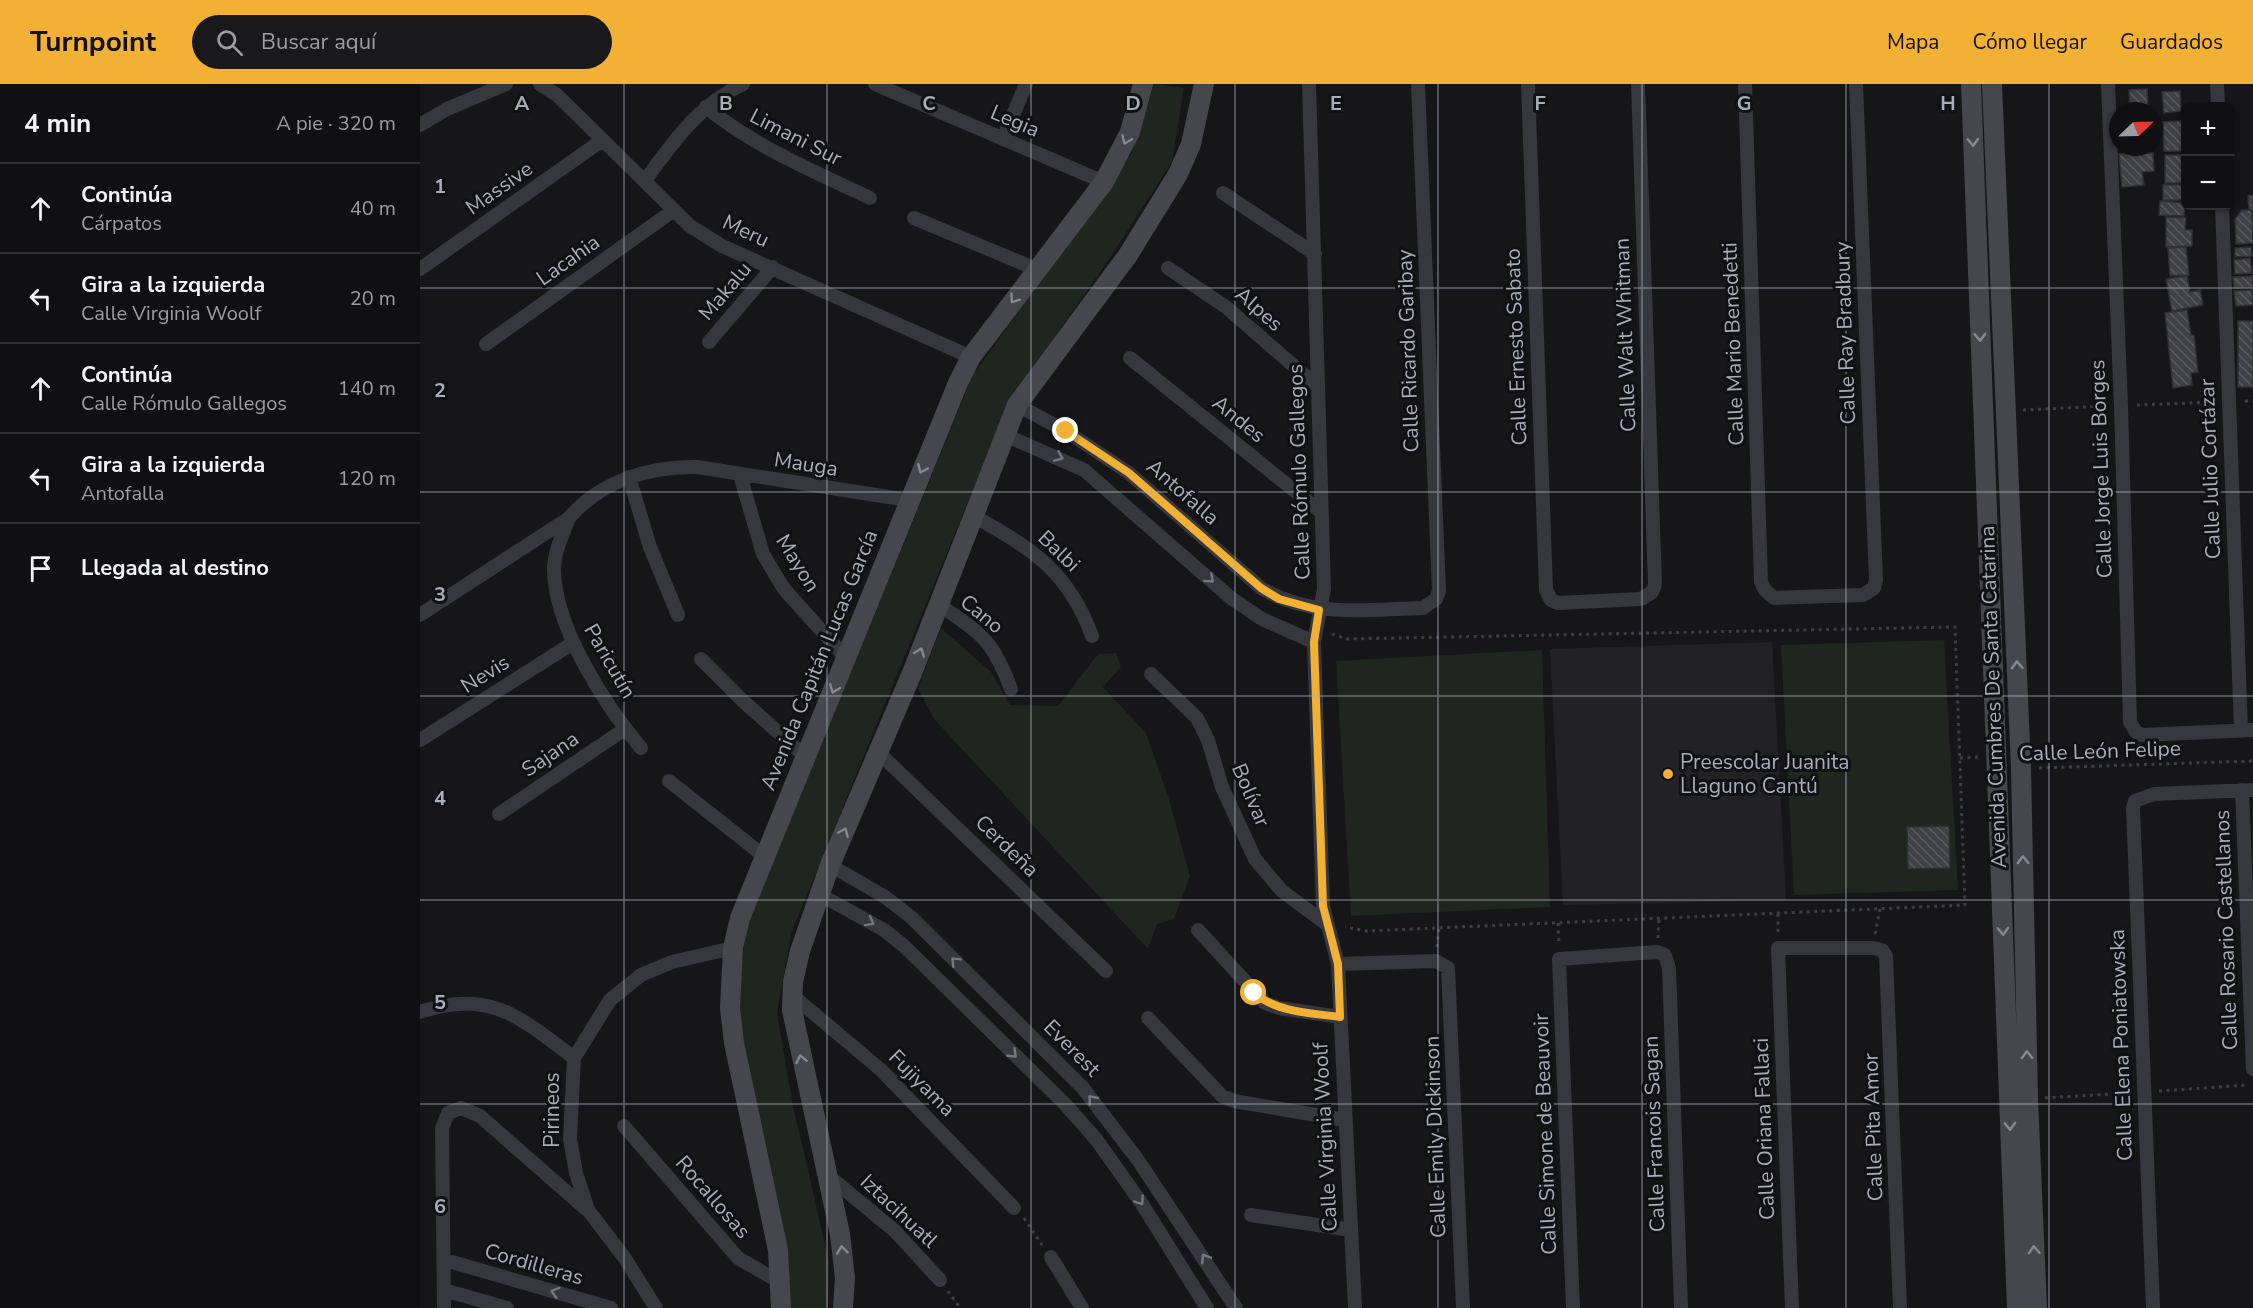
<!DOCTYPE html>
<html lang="es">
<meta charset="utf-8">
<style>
:root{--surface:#101012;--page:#19191b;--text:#f1f3f6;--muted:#9c9d9f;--line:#303032;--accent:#f2b134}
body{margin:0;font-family:"Nunito Sans",sans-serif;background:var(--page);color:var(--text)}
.controls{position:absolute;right:18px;top:18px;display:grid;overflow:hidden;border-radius:9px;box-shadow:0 2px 4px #0004}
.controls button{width:54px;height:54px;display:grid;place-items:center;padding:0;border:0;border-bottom:2px solid var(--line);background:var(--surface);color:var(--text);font:30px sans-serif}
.compass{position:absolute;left:1689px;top:18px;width:54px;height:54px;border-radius:50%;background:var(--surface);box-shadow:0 2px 4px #0004;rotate:67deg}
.stop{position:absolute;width:18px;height:18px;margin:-14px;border:4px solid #f2b134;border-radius:50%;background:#fff}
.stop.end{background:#f2b134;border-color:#fff;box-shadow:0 2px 6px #0008}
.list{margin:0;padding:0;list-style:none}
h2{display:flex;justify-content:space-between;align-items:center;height:78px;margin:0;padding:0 24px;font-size:26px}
h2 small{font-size:20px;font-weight:400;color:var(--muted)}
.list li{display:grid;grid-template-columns:39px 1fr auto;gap:18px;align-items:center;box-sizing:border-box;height:90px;padding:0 24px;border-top:2px solid var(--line)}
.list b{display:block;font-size:22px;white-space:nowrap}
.list p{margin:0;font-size:20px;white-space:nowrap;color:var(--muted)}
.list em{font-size:20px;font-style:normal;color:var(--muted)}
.icon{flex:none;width:33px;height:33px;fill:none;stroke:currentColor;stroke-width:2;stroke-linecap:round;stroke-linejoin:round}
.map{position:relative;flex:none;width:1833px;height:1224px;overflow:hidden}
header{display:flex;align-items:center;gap:36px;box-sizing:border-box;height:84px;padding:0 30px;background:var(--accent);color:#111}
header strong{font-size:28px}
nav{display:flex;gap:33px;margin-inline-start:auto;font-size:21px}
.search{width:420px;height:54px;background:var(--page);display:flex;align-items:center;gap:15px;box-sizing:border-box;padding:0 21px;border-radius:33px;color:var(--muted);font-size:22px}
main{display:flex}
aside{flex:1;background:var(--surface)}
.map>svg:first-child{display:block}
</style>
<header>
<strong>Turnpoint</strong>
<div class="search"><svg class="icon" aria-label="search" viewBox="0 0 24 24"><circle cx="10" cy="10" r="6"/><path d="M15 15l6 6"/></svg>Buscar aquí</div>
<nav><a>Mapa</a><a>Cómo llegar</a><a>Guardados</a></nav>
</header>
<main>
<aside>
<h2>4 min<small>A pie · 320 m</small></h2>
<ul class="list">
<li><svg class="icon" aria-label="ahead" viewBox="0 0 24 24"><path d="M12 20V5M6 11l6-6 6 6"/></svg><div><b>Continúa</b><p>Cárpatos</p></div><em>40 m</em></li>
<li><svg class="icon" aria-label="left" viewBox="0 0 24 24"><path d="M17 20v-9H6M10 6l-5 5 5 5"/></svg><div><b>Gira a la izquierda</b><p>Calle Virginia Woolf</p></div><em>20 m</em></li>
<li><svg class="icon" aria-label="ahead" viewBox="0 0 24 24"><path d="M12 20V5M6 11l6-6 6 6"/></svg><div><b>Continúa</b><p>Calle Rómulo Gallegos</p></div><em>140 m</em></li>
<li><svg class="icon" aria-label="left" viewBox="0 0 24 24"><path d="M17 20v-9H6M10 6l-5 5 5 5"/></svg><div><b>Gira a la izquierda</b><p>Antofalla</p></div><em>120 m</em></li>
<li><svg class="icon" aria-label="arrive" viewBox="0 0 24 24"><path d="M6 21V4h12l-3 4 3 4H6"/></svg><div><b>Llegada al destino</b></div></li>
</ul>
</aside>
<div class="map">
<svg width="1833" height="1224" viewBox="0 0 1833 1224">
<defs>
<pattern id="building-back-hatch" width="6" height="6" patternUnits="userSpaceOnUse" patternTransform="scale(1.5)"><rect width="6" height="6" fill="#404145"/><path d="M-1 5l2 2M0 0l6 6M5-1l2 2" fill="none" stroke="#595a5e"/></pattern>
</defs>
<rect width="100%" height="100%" fill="#161618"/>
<path fill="#222225" d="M1352,558L1366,816L1143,821L1130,565Z"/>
<path fill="#1e261f" d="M734,0L764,4L752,78L686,180L589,317L371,850L357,929L373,1022L409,1177L408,1224H367L329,1003L318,916L326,843L553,291L712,68Z
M521,544L571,588L590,621L638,622L678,570L696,569L701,583L683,603L726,649L748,712L770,792L754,835L737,840L728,865L514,635L498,604Z
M1524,556L1538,806L1374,811L1361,561Z
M1122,566L1130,823L931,832L916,577Z"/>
<path fill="url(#building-back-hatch)" stroke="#303034" stroke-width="1.5" d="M1727,5L1728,27H1710L1709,6Z
M1760,7L1761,27L1744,29L1742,8Z
M1763,37V67H1744L1743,38Z
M1709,63H1727V67L1709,66Z
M1711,69H1733L1734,87L1722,88L1724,101L1702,103L1699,70Z
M1745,71H1766V99H1745Z
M1743,101H1766V116H1743Z
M1833,111V126H1829L1828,112Z
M1740,117L1765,119L1764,132L1739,131Z
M1822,126H1832L1833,159L1816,160L1815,135Z
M1746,133L1766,134L1765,146H1772V162L1746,163Z
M1766,163L1769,191L1750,192L1748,164Z
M1831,163L1832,172L1815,173V164Z
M1830,174L1832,189L1815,190L1814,176Z
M1767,192L1770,208L1780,206L1783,221L1752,227L1746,195Z
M1832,192L1833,203L1814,204L1813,193Z
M1832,206L1833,221L1816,222L1814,207Z
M1767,226L1771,251H1774L1778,288L1771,289L1772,301L1753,304L1745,229Z
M1818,237H1833V303H1818Z
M1529,742L1530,784L1488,785L1487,743Z"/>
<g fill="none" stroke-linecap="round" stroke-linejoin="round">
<path stroke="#3d3f44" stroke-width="3" stroke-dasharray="3 4.5" stroke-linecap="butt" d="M1825,317H1833
M1717,321L1794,318
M1603,326L1686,322
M912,550L927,555L1535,543L1545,821L947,847L925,843
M1540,674L1559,673
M1619,684L1833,677
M1358,830V850
M1138,839L1139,861
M1455,850L1460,825
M1238,854L1239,834
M1017,863L1019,844
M1739,1007L1828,1001
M1625,1014L1708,1009
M604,1134L622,1161
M528,1207L540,1224"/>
<path stroke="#37383d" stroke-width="14" d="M120,0L137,11L270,142L302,162L551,273
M455,0L684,98
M889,0L904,505L894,558L903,822L918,880L935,1224
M1108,0L1126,506L1131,516L1138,519L1221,515L1232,508L1235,501L1218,0
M1325,0L1341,498L1345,506L1354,514L1443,511L1454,504L1456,496L1436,0
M1688,0L1701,322L1710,638L1716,648L1722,651L1833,646
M1797,0L1798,22
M286,23C335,63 393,87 450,114
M0,41L27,25L86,0
M583,55L606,0
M226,95C253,58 280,20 323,0
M803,109L895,170
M1802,122L1821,647
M494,134L616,185
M748,184L806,223L898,303
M0,185L181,57
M289,258L353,183
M66,260L254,126
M710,274L901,428
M597,321L646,347L709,389L841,504C893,535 945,525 1003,524L1016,515L1019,507L998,0
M585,351L664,386L811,514L842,535L894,558
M320,391L343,470L364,505L426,574
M209,393L230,463L258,531
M555,433C613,464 649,489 672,552
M149,434C143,450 135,465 134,483C133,541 185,621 221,664
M519,521C561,549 573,556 591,605
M0,531L149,434C180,397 231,382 277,383L488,416
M281,575L323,617L387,674
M731,590L777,634L788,656L802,703L835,775L862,807L905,839
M0,656L153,559
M458,668L686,887
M249,697L344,772
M1822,706L1833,985
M79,730L205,645
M410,781L465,813L491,833L663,1004L718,1076L816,1224
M399,810L464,846L484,862L644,1019L676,1055L722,1120L787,1224
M778,846L845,919L859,924L920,933
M918,880L1016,877L1028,884L1043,1224
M372,911L461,986L594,1124
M0,928C70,904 101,934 154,974
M728,934L802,1012L814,1017L925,1036
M204,1042L318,1174L360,1198
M406,1090L475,1147L520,1196
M831,1131L931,1146
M631,1173L662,1224
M25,1176L191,1224
M24,1206L87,1224
M24,1224L22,1044L28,1029L41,1024L60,1032L166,1125
M236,1224L204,1173L168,1126L156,1089L150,1055L154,974L190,916L221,891L252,878L313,864
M1153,1224L1139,875L1237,868L1245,871L1249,884L1261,1224
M1372,1224L1358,864H1453L1462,866L1466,872L1480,1224
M1733,1224L1713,724L1715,717L1734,710L1833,706"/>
<path stroke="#45474d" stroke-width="20" d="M1551,0L1597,1224
M1572,0L1601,685L1608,1015L1617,1224
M361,1224L358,1166L314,959L310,924L313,864L320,834L538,299L551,273L684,98L710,48L723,0
M423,1224L425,1194L420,1150L372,926L373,898L380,867L410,781L492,589L597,321L708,171L758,90L771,60L784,0"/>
</g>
<defs><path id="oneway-chevron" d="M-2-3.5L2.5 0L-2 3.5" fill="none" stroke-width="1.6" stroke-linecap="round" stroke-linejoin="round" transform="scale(1.5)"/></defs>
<g stroke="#858993">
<use href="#oneway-chevron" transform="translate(706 56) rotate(113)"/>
<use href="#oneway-chevron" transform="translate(1553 58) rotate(88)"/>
<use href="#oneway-chevron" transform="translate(594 215) rotate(126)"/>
<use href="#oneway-chevron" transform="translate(1560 253) rotate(88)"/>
<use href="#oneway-chevron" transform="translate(502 385) rotate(113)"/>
<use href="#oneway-chevron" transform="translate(500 568) rotate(-69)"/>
<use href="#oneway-chevron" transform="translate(1597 581) rotate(-92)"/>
<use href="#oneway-chevron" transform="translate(414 605) rotate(111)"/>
<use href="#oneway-chevron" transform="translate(424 748) rotate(-67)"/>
<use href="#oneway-chevron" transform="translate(1603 776) rotate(-91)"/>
<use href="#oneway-chevron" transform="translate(1583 847) rotate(88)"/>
<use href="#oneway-chevron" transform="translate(1607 971) rotate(-91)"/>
<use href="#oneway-chevron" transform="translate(381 975) rotate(-102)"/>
<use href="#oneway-chevron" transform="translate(1590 1042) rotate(88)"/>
<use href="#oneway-chevron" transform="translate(422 1166) rotate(-96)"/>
<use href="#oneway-chevron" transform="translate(1614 1166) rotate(-93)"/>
</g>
<g stroke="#757881">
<use href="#oneway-chevron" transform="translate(639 373) rotate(24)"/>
<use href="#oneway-chevron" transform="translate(790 495) rotate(42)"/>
<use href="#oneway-chevron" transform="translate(450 838) rotate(29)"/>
<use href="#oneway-chevron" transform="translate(535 877) rotate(-135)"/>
<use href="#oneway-chevron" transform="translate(593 970) rotate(44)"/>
<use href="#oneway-chevron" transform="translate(672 1015) rotate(-129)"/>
<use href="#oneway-chevron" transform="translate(720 1117) rotate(56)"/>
<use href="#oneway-chevron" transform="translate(785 1174) rotate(-123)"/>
<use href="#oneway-chevron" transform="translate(135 1208) rotate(-164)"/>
</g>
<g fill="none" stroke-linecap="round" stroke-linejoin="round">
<path stroke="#f2b134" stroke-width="8" d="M646,347L709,389L841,504L859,515L899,526L894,558L903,822L918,880L920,933C891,929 858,929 834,909"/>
</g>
<path fill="none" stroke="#a8adb8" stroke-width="1.5" stroke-opacity="0.55" d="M204,0V1224M407,0V1224M611,0V1224M815,0V1224M1018,0V1224M1222,0V1224M1426,0V1224M1629,0V1224M0,204H1833M0,408H1833M0,612H1833M0,816H1833M0,1020H1833"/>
<circle fill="#f2b134" stroke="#111113" stroke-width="2" cx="1248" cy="690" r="6"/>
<g text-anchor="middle" stroke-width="6" stroke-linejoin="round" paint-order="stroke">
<g font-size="21" fill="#a8adb8" stroke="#111113">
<text transform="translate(595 37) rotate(23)" y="7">Legia</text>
<text transform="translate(376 53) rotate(27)" y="7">Limani Sur</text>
<text transform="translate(79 104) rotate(-35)" y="7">Massive</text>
<text transform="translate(326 147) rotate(25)" y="7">Meru</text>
<text transform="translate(148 176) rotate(-35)" y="7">Lacahia</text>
<text transform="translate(305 207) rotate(-50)" y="7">Makalu</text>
<text transform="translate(839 225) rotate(41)" y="7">Alpes</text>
<text transform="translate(1425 249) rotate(-92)" y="7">Calle Ray Bradbury</text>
<text transform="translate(1205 251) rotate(-92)" y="7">Calle Walt Whitman</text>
<text transform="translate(1313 260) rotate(-92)" y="7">Calle Mario Benedetti</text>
<text transform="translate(1096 263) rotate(-92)" y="7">Calle Ernesto Sabato</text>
<text transform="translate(988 267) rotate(-92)" y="7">Calle Ricardo Garibay</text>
<text transform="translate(819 335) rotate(39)" y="7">Andes</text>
<text transform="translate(386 380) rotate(9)" y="7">Mauga</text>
<text transform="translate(1681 385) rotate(-92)" y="7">Calle Jorge Luis Borges</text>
<text transform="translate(1790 385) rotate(-92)" y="7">Calle Julio Cortázar</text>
<text transform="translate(879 388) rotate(-92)" y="7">Calle Rómulo Gallegos</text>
<text transform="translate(763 408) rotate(41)" y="7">Antofalla</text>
<text transform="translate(639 467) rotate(44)" y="7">Balbi</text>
<text transform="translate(378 479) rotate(58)" y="7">Mayon</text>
<text transform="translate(562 530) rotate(39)" y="7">Cano</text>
<text transform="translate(399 576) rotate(-68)" y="7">Avenida Capitán Lucas García</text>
<text transform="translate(190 577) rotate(60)" y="7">Paricutín</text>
<text transform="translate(65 590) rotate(-32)" y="7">Nevis</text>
<text transform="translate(1573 613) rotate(-92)" y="7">Avenida Cumbres De Santa Catarina</text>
<text transform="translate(1680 667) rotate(-2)" y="7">Calle León Felipe</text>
<text transform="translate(130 670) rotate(-34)" y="7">Sajana</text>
<text transform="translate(831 711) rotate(67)" y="7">Bolívar</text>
<text transform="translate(587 762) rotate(44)" y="7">Cerdeña</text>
<text transform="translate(1806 846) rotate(-92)" y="7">Calle Rosario Castellanos</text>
<text transform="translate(1701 961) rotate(-92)" y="7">Calle Elena Poniatowska</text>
<text transform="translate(652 964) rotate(45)" y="7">Everest</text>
<text transform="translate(502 999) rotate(45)" y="7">Fujiyama</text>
<text transform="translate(132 1026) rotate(-90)" y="7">Pirineos</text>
<text transform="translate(1453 1043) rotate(-92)" y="7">Calle Pita Amor</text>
<text transform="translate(1344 1045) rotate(-92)" y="7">Calle Oriana Fallaci</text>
<text transform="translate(1125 1050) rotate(-92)" y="7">Calle Simone de Beauvoir</text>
<text transform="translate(1234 1050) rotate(-92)" y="7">Calle Francois Sagan</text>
<text transform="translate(905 1053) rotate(-93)" y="7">Calle Virginia Woolf</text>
<text transform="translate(1015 1053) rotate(-92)" y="7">Calle Emily Dickinson</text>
<text transform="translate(293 1113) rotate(49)" y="7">Rocallosas</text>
<text transform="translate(479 1127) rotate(43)" y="7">Iztacihuatl</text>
<text transform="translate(114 1180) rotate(16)" y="7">Cordilleras</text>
</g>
<g font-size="21" fill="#a8adb8" stroke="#111113" text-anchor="start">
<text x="1260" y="685">Preescolar Juanita<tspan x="1260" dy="24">Llaguno Cantú</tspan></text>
</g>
</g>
<g font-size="20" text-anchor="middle" font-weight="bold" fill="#a8adb8" stroke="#111113" stroke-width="6" stroke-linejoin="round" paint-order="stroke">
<text x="102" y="26">A</text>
<text x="306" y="26">B</text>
<text x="509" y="26">C</text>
<text x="713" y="26">D</text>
<text x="916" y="26">E</text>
<text x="1120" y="26">F</text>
<text x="1324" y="26">G</text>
<text x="1528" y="26">H</text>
<text x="20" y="109">1</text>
<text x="20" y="313">2</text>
<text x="20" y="517">3</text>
<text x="20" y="721">4</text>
<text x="20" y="925">5</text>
<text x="20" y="1129">6</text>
</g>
</svg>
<div class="controls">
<button>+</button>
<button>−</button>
</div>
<svg class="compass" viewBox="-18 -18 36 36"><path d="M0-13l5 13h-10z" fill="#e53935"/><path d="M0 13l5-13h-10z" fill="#9c9d9f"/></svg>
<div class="stop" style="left:834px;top:909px"></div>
<div class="stop end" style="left:646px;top:347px"></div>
</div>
</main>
